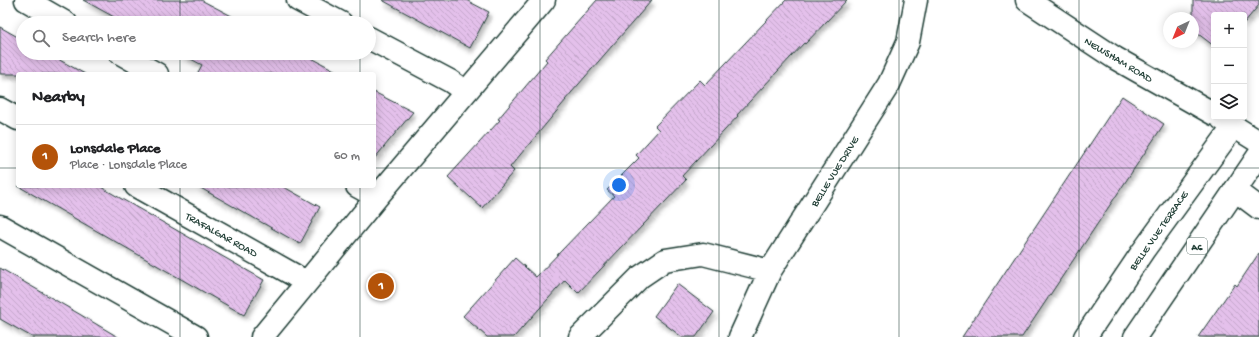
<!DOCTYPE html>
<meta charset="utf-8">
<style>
:root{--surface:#fff;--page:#f6f6f6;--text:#202124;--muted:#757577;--line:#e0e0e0;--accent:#b45309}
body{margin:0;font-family:"Gochi Hand",sans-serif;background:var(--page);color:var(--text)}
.controls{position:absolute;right:12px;top:12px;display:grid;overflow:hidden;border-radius:4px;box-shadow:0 2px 10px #0003}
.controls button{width:36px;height:36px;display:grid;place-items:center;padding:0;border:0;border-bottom:1px solid var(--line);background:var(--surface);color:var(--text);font:20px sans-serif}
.compass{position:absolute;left:1163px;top:12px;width:36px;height:36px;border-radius:50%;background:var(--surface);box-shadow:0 2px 10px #0003;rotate:223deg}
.you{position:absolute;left:619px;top:185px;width:14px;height:14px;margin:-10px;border:3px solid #fff;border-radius:50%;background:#1a73e8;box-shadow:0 0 0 6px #1a73e833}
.badge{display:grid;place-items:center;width:26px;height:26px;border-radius:50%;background:var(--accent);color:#fff;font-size:13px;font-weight:700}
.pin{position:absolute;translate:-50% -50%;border:2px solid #fff;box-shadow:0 1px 4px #0006}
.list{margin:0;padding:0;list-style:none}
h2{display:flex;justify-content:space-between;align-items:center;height:52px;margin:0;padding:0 16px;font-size:17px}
h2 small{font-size:13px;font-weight:400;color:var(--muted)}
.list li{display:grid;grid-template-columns:26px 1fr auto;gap:12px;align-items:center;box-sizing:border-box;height:64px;padding:0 16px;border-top:1px solid var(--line)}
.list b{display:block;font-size:15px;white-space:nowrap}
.list p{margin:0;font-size:13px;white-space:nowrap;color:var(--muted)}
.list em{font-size:13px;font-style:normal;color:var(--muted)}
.icon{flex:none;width:22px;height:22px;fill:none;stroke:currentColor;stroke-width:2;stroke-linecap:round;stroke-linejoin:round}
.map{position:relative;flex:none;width:1259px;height:337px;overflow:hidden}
.search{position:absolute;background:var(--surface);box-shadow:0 2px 10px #0003;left:16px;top:16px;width:360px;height:44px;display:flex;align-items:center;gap:10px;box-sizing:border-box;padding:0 14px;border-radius:22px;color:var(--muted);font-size:15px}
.panel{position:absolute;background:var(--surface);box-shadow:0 2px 10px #0003;left:16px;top:72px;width:360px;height:116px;border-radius:4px}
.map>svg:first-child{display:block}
</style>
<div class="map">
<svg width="1259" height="337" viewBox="0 0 1259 337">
<defs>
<pattern id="building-back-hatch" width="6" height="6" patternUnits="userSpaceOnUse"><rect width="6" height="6" fill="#e4c0eb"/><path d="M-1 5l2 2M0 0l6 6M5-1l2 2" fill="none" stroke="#c3a6ca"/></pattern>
<filter id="shadow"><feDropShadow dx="2.5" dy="4.5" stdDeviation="2" flood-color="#0004"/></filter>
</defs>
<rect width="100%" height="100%" fill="#fff"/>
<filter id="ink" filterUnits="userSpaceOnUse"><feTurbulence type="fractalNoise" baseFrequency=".025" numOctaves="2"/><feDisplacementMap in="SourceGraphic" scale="8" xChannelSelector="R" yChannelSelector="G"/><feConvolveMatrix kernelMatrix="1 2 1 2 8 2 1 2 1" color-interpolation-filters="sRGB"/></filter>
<g filter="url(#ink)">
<path fill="url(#building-back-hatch)" stroke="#1f3d34" filter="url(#shadow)" d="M83,0H201L245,23H125Z
M382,0H466L489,12L470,48Z
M597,0H652L565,100H566L510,167L514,171L482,208L448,177L500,120L498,119L547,61L545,59Z
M786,0H847L805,44L804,43L737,115L738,116L682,176L686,180L578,293L565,280L514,337H487L463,316L515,258L536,277L614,196L607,190L639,158L636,155L659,130L655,126L700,80L705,85Z
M1193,0H1259V5L1244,23V15H1214V46L1193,30Z
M0,27L23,40V53H47L85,74H0Z
M180,53H302L342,74H197L202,65Z
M374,92L413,112L374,159Z
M1122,96L1164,124L1022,337H962Z
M18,186H99L264,280L244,315Z
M197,186H282L320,207L300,244Z
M1259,253V337H1198L1235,284L1237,286Z
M0,268L81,315L118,337H32L0,319Z
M677,284L714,312L696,337H682L654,316Z"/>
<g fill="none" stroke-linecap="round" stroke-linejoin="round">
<g stroke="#1f3d34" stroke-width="25">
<path id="minor" d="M26,0L66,23
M298,0L341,23
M1027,0L1115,58L1214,114
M369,38L450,81L466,92
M120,53L157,74
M0,109L18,119
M1222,119L1259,142
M136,186L294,275L306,283
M357,186L377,197
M1235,190L1259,208
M0,226L196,337
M262,337L377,197L544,0
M580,337L640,277L665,260L703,254L770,271
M740,337L770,271L889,84L908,42L916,0
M1085,337L1143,251L1234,126"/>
</g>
<g stroke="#1f3d34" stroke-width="25">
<path id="major" d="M1135,337L1259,155"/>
</g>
<use href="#minor" stroke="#fff" stroke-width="22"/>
<use href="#major" stroke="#fff" stroke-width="22"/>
</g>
</g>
<path fill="none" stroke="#1f3d34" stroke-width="1" stroke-opacity="0.55" d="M180,0V23M360,0V23M540,0V337M719,0V337M899,0V337M1079,0V337M180,53V74M360,53V74M0,168H18M374,168H1259M180,186V337M360,186V337"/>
<g text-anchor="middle" stroke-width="3" stroke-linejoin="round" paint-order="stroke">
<rect fill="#fff" stroke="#627771" stroke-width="1" x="1187" y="238" width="20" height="16" rx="3"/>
<g font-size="10" font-weight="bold" fill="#1f3d34">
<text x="1197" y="250">A6</text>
</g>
<g font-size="11" fill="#1f3d34" stroke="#fff">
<text transform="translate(1119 59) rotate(31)" y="4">NEWSHAM ROAD</text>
<text transform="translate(834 171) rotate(-58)" y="4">BELLE VUE DRIVE</text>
<text transform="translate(1158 230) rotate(-55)" y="4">BELLE VUE TERRACE</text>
<text transform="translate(222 234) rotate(29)" y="4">TRAFALGAR ROAD</text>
</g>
</g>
</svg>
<div class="controls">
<button>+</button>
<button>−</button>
<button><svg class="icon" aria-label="layers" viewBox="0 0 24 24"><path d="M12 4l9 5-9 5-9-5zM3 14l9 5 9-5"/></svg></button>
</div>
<svg class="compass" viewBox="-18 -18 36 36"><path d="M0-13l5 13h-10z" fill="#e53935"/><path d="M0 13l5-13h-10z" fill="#757577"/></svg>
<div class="you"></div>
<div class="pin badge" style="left:381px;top:286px">1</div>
<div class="search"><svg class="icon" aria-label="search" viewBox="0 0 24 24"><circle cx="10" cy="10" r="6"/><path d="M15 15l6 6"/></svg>Search here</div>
<section class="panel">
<h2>Nearby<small></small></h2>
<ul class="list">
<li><span class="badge">1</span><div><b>Lonsdale Place</b><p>Place · Lonsdale Place</p></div><em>60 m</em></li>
</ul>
</section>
</div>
